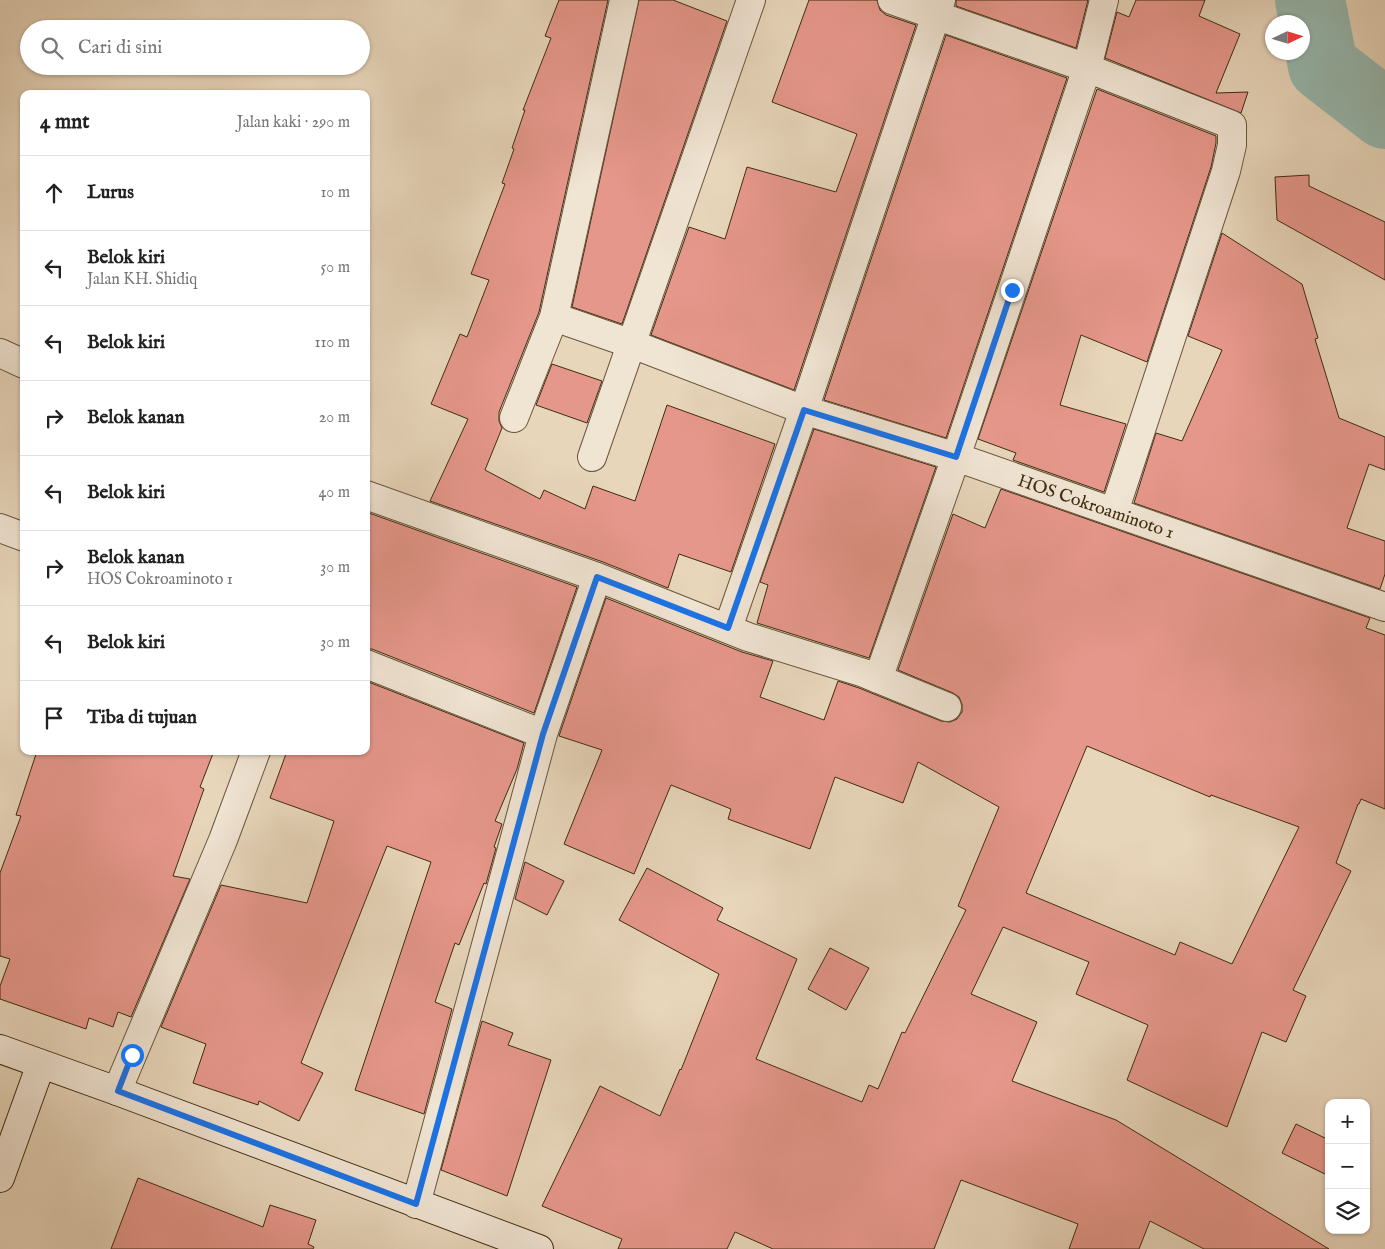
<!DOCTYPE html>
<html lang="id">
<meta charset="utf-8">
<style>
:root{--surface:#fff;--page:#f2f2f2;--text:#222;--muted:#767676;--line:#e0e0e0}
body{margin:0;font-family:"IM FELL English",serif;background:var(--page);color:var(--text)}
.controls{position:absolute;right:15px;bottom:15px;display:grid;overflow:hidden;border-radius:10px;box-shadow:0 1px 4px #0004}
.controls button{width:45px;height:45px;display:grid;place-items:center;padding:0;border:0;border-bottom:1px solid var(--line);background:var(--surface);color:var(--text);font:25px sans-serif}
.compass{position:absolute;left:1265px;top:15px;width:45px;height:45px;border-radius:50%;background:var(--surface);box-shadow:0 1px 4px #0004;rotate:86deg}
.stop{position:absolute;width:15px;height:15px;margin:-11px;border:4px solid #1a73e8;border-radius:50%;background:#fff}
.stop.end{background:#1a73e8;border-color:#fff;box-shadow:0 1px 5px #0008}
.list{margin:0;padding:0;list-style:none}
h2{display:flex;justify-content:space-between;align-items:center;height:65px;margin:0;padding:0 20px;font-size:21px}
h2 small{font-size:16px;font-weight:400;color:var(--muted)}
.list li{display:grid;grid-template-columns:32px 1fr auto;gap:15px;align-items:center;box-sizing:border-box;height:75px;padding:0 20px;border-top:1px solid var(--line)}
.list b{display:block;font-size:19px;white-space:nowrap}
.list p{margin:0;font-size:16px;white-space:nowrap;color:var(--muted)}
.list em{font-size:16px;font-style:normal;color:var(--muted)}
.icon{flex:none;width:28px;height:28px;fill:none;stroke:currentColor;stroke-width:2;stroke-linecap:round;stroke-linejoin:round}
.map{position:relative;flex:none;width:1385px;height:1249px;overflow:hidden}
.search{position:absolute;background:var(--surface);box-shadow:0 1px 4px #0004;left:20px;top:20px;width:350px;height:55px;display:flex;align-items:center;gap:12px;box-sizing:border-box;padding:0 18px;border-radius:28px;color:var(--muted);font-size:19px}
.panel{position:absolute;background:var(--surface);box-shadow:0 1px 4px #0004;left:20px;top:90px;width:350px;height:665px;border-radius:10px}
.map>svg:first-child{display:block}
</style>
<div class="map">
<svg width="1385" height="1249" viewBox="0 0 1385 1249">
<rect width="100%" height="100%" fill="#e8d6bb"/>
<filter id="stains"><feTurbulence type="fractalNoise" baseFrequency=".004" numOctaves="4"/><feColorMatrix values="0 0 0 0 .2 0 0 0 0 .09 0 0 0 0 .02 0 0 0 .5 -.17"/></filter>
<radialGradient id="worn" r=".72"><stop offset=".6" stop-color="#630" stop-opacity="0"/><stop offset="1" stop-color="#630" stop-opacity=".3"/></radialGradient>
<g fill="none" stroke-linecap="round" stroke-linejoin="round">
<path stroke="#97b9b0" stroke-width="70" d="M1310,0L1323,66L1385,114"/>
</g>
<path fill="#e6978b" stroke="#3f2c0f" fill-rule="evenodd" d="M559,0H608L539,312L499,412V421L502,428L485,470L540,499L544,490L585,509L593,486L635,501L667,405L775,444L731,572L679,554L668,588L603,562L430,501L468,419L431,404L460,334L467,337L489,280L471,274L505,184L502,183L514,149L512,148L525,110H523L551,38L545,36Z
M639,0H673L727,21L622,324L572,307Z
M809,0H877L880,10L886,15L916,25L794,390L651,335L689,227L725,239L747,167L836,192L857,134L772,102Z
M956,0H1088L1076,48L956,6Z
M1136,0H1205L1199,16L1240,34L1216,93L1248,92L1241,113L1105,58L1117,12L1129,17Z
M946,35L1067,78L946,438L824,400Z
M1097,89L1216,136V143L1211,167L1147,362L1081,335L1060,405L1126,424L1104,492L1013,460L1016,453L978,439Z
M1309,175V186L1385,222V280L1277,220L1275,177Z
M1222,233L1302,284L1318,338L1315,339L1339,418L1385,437V470L1369,464L1347,528L1385,541V574L1380,589L1134,503L1156,433L1182,441L1222,350L1188,336Z
M552,364L602,381L587,423L536,405Z
M814,429L936,467L869,658L757,623L768,585L760,582Z
M1001,489L1370,618L1366,628L1385,635V809L1361,799L1359,804H1358L1336,863L1351,871L1293,990L1306,996L1286,1042L1262,1032L1227,1127L1127,1080L1148,1025L1076,994L1089,962L1003,927L971,994L1037,1022L1012,1081L1116,1120L1329,1249H1204L1150,1221L1139,1249H1069L1078,1224L961,1180L934,1249H773L735,1232L727,1249H618L622,1239L542,1206L600,1086L660,1116L680,1069L681,1070L719,974L619,920L647,868L723,908L717,920L797,959L756,1059L862,1102L869,1085L878,1089L902,1032L905,1033L966,910L958,906L999,807L918,762L903,803L835,777L810,849L728,819L731,809L671,785L634,874L564,844L602,750L559,736L606,598L742,652L773,661L760,697L824,720L838,681L859,688L941,721L950,722L957,719L962,712V704L959,697L953,693L898,670L953,514L985,528ZM1087,746L1210,797L1211,795L1299,827L1232,964L1180,942L1175,955L1026,893Z
M366,512L577,587L534,713L372,649H366Z
M366,681L524,743L517,769L495,821L502,824L494,847L496,848L486,884L484,883L459,945L455,943L435,1002L452,1009L424,1114L355,1090L431,862L387,846L301,1063L323,1073L299,1121L259,1101L258,1105L193,1083L206,1044L161,1027L221,885L307,903L334,821L270,798L287,751H366Z
M37,751H214L200,787L204,789L173,876L190,879L131,1017L118,1012L113,1027L89,1018L86,1029L0,999V986L10,959L0,956V873L21,816L16,815Z
M525,862L564,881L547,915L515,899Z
M830,948L869,968L846,1010L808,989Z
M482,1021L513,1033L508,1045L551,1060L507,1196L441,1170Z
M1296,1124L1329,1140V1176L1282,1153Z
M138,1178L263,1227L270,1205L316,1220L308,1244L314,1247L313,1249H111Z"/>
<g fill="none" stroke-linecap="round" stroke-linejoin="round">
<g stroke="#69563a" stroke-width="30">
<path id="street" d="M892,0L1087,68L1232,125V145L1226,171L1114,512
M554,317L632,344L804,410L956,457L1385,607
M0,353L24,364
M514,418L554,317L624,0
M592,457L751,0
M366,495L597,577L748,637L864,673L947,707
M0,528L24,537
M728,628L804,410L941,0
M366,664L543,734
M878,679L956,457L1087,68L1104,0
M117,1091L223,840L256,751
M416,1204L543,734L597,577"/>
</g>
<g stroke="#3f2c0f" stroke-width="30">
<path id="secondary" d="M0,1049L117,1091L539,1249
M0,1178L41,1064"/>
</g>
<use href="#street" stroke="#f0e4d3" stroke-width="28"/>
<use href="#secondary" stroke="#f0e4d3" stroke-width="28"/>
</g>
<g fill="none" stroke-linecap="round" stroke-linejoin="round">
<path stroke="#1a73e8" stroke-width="6" d="M132,1055L118,1091L416,1204L543,734L597,577L728,628L804,410L956,457L1012,290"/>
</g>
<g text-anchor="middle" stroke-width="5" stroke-linejoin="round" paint-order="stroke">
<g font-size="18" fill="#3f2c0f" stroke="#f0e4d3">
<text transform="translate(1096 506) rotate(19)" y="6">HOS Cokroaminoto 1</text>
</g>
</g>
<rect width="100%" height="100%" filter="url(#stains)"/>
<rect width="100%" height="100%" fill="url(#worn)"/>
</svg>
<div class="controls">
<button>+</button>
<button>−</button>
<button><svg class="icon" aria-label="layers" viewBox="0 0 24 24"><path d="M12 4l9 5-9 5-9-5zM3 14l9 5 9-5"/></svg></button>
</div>
<svg class="compass" viewBox="-18 -18 36 36"><path d="M0-13l5 13h-10z" fill="#e53935"/><path d="M0 13l5-13h-10z" fill="#767676"/></svg>
<div class="stop" style="left:132px;top:1055px"></div>
<div class="stop end" style="left:1012px;top:290px"></div>
<div class="search"><svg class="icon" aria-label="search" viewBox="0 0 24 24"><circle cx="10" cy="10" r="6"/><path d="M15 15l6 6"/></svg>Cari di sini</div>
<section class="panel">
<h2>4 mnt<small>Jalan kaki · 290 m</small></h2>
<ul class="list">
<li><svg class="icon" aria-label="ahead" viewBox="0 0 24 24"><path d="M12 20V5M6 11l6-6 6 6"/></svg><div><b>Lurus</b></div><em>10 m</em></li>
<li><svg class="icon" aria-label="left" viewBox="0 0 24 24"><path d="M17 20v-9H6M10 6l-5 5 5 5"/></svg><div><b>Belok kiri</b><p>Jalan KH. Shidiq</p></div><em>50 m</em></li>
<li><svg class="icon" aria-label="left" viewBox="0 0 24 24"><path d="M17 20v-9H6M10 6l-5 5 5 5"/></svg><div><b>Belok kiri</b></div><em>110 m</em></li>
<li><svg class="icon" aria-label="right" viewBox="0 0 24 24"><path d="M7 20v-9h11M14 6l5 5-5 5"/></svg><div><b>Belok kanan</b></div><em>20 m</em></li>
<li><svg class="icon" aria-label="left" viewBox="0 0 24 24"><path d="M17 20v-9H6M10 6l-5 5 5 5"/></svg><div><b>Belok kiri</b></div><em>40 m</em></li>
<li><svg class="icon" aria-label="right" viewBox="0 0 24 24"><path d="M7 20v-9h11M14 6l5 5-5 5"/></svg><div><b>Belok kanan</b><p>HOS Cokroaminoto 1</p></div><em>30 m</em></li>
<li><svg class="icon" aria-label="left" viewBox="0 0 24 24"><path d="M17 20v-9H6M10 6l-5 5 5 5"/></svg><div><b>Belok kiri</b></div><em>30 m</em></li>
<li><svg class="icon" aria-label="arrive" viewBox="0 0 24 24"><path d="M6 21V4h12l-3 4 3 4H6"/></svg><div><b>Tiba di tujuan</b></div></li>
</ul>
</section>
</div>
